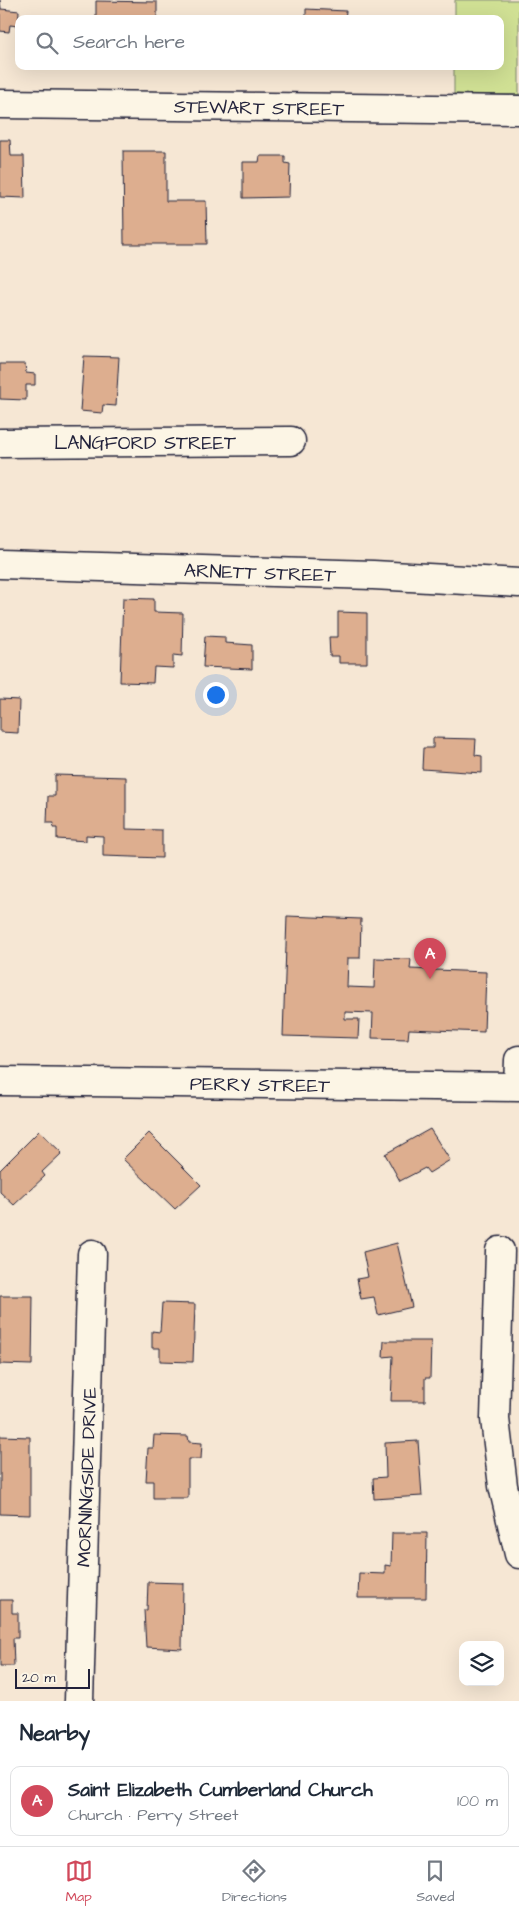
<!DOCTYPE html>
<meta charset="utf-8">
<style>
:root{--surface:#fff;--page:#f6f6f7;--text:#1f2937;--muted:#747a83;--line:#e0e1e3;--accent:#d1495b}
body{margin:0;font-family:"Architects Daughter",sans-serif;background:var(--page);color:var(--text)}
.controls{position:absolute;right:15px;bottom:15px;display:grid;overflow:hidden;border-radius:10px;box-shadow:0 5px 20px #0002}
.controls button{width:45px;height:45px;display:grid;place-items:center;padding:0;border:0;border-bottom:1px solid var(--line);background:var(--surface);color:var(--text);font:25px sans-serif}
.scale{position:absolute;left:15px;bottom:12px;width:75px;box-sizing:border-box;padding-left:5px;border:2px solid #22223b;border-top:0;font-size:14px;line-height:18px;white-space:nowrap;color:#22223b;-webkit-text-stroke:4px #fcf5e5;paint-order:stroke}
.you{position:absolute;left:215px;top:694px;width:18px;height:18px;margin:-12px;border:4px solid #fff;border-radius:50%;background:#1a73e8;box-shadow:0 0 0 8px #1a73e833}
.badge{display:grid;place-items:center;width:32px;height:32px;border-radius:50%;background:var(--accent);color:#fff;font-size:16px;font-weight:700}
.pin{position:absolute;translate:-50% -41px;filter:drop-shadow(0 1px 2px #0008)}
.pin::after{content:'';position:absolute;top:26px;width:18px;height:15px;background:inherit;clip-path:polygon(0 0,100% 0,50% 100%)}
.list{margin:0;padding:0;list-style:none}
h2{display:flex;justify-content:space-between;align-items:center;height:65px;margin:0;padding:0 20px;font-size:21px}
h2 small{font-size:16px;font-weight:400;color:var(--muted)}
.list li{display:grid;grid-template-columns:32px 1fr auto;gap:15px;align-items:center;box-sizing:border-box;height:70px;margin:0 10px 10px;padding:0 10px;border:1px solid var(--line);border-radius:10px}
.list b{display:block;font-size:19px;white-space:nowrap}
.list p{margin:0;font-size:16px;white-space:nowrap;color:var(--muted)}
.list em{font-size:16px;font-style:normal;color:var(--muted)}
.icon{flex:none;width:28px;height:28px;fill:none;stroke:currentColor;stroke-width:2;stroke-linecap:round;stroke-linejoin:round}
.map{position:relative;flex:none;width:519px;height:1701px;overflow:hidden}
.search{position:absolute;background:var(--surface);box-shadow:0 5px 20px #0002;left:15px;right:15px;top:15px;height:55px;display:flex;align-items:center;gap:12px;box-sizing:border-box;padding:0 18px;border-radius:10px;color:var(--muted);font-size:19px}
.sheet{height:145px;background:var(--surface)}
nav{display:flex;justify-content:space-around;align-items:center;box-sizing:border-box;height:70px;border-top:1px solid var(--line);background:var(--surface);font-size:14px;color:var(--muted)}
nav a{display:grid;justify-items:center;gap:2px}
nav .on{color:var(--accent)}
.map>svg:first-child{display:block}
</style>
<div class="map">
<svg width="519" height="1701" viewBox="0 0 519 1701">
<rect width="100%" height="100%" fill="#f6e7d4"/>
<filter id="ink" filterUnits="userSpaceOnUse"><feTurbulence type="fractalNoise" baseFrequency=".02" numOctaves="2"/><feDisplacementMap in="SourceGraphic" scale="10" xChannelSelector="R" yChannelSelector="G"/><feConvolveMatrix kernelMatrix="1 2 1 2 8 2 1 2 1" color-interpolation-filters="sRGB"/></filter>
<g filter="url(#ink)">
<path fill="#d0e094" stroke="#798168" d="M455,0H519V95L454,94V66H500V19H455Z"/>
<path fill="#ddae8f" stroke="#22223b" d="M0,0L1,9L19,11L18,26L10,25L9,32L0,31Z
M96,1L157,2V19H96Z
M306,9L346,11L345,19H306Z
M0,140H10L11,156H24L25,198L0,197Z
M123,151H166V201H206L207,244H124Z
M260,156H285V163L290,164L289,197L243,198V162H259Z
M84,356L119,357L116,406L103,405L102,413L80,411Z
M0,364H25L26,373L35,374V385H26V400L0,399Z
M123,598L154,599V612L183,613L182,656L173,655V668L154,667L153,683L120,682Z
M338,612L367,613V663H339V656H330L329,637H338Z
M205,636L225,637V643L252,645V669L203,667Z
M0,699L19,700L18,733L0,732Z
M433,738L476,739L475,755L482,756V773L422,769L423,748H433Z
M55,775L126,777V829L162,830V858L103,856V836L86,835V841L57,839V828H53L54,823H47L48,796H55Z
M287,916L361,919L360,958H348L347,987L374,988L375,958L411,959L410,969L486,972L484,1032L409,1029L408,1039L372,1038L373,1013L345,1012V1019H359L358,1038L283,1036Z
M430,1129L450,1160L429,1173L425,1168L400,1181L385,1154Z
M39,1131L62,1153L42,1172L45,1176L14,1205L0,1192V1170Z
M149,1133L201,1185L175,1209L123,1159Z
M397,1243L412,1307L378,1315L374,1297L361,1299L357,1279L368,1277L363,1252Z
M0,1296H33L32,1365L0,1364Z
M162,1303L195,1304L193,1362L160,1361V1348H152V1331L160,1332Z
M384,1341H431L430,1378H425V1401H391L393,1356L383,1357Z
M154,1435L188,1436L189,1442L202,1443L201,1459H188V1498H153V1481H146L148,1448H153Z
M0,1436L30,1437V1515L0,1514Z
M418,1441L422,1496L374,1499L373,1478L386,1477L385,1443Z
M392,1533H427L426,1598H358L359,1573L385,1574V1565L391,1566Z
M148,1582L183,1583L182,1649L146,1647L144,1610H147Z
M0,1600H12V1613H18V1638H13L14,1666H0Z"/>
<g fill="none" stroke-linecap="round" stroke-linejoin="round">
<g stroke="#22223b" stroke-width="31">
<path id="minor" d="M0,104L519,110
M0,443L291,441
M0,564L373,575L519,583
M0,1081L519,1087
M518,1087L519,1060
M500,1251L495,1419L503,1486L519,1554
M79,1701L92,1254"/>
</g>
<use href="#minor" stroke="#fcf5e5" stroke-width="28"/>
</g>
</g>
<g text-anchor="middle" stroke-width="5" stroke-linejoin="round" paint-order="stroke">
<g font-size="19" fill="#22223b" stroke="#fcf5e5">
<text transform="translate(259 107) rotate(1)" y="7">STEWART STREET</text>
<text x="145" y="449">LANGFORD STREET</text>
<text transform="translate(260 572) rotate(2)" y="7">ARNETT STREET</text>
<text transform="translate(260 1084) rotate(1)" y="7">PERRY STREET</text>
<text transform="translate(86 1477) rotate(-88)" y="7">MORNINGSIDE DRIVE</text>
</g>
</g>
</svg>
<div class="controls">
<button><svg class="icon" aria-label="layers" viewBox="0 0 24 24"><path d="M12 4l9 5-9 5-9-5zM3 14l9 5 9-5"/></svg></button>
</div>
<div class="scale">20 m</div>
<div class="you"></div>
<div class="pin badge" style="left:430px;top:979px">A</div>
<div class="search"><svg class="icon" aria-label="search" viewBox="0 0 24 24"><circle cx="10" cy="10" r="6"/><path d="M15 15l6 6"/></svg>Search here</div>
</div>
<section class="sheet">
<h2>Nearby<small></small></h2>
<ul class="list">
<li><span class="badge">A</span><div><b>Saint Elizabeth Cumberland Church</b><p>Church · Perry Street</p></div><em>100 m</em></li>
</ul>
</section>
<nav>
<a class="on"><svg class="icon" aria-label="map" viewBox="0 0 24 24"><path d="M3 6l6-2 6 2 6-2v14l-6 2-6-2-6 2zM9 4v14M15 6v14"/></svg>Map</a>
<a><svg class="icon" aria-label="directions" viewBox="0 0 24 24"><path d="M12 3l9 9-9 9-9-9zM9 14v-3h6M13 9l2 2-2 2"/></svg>Directions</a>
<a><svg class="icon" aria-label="saved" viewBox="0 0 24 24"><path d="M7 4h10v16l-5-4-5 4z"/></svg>Saved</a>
</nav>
